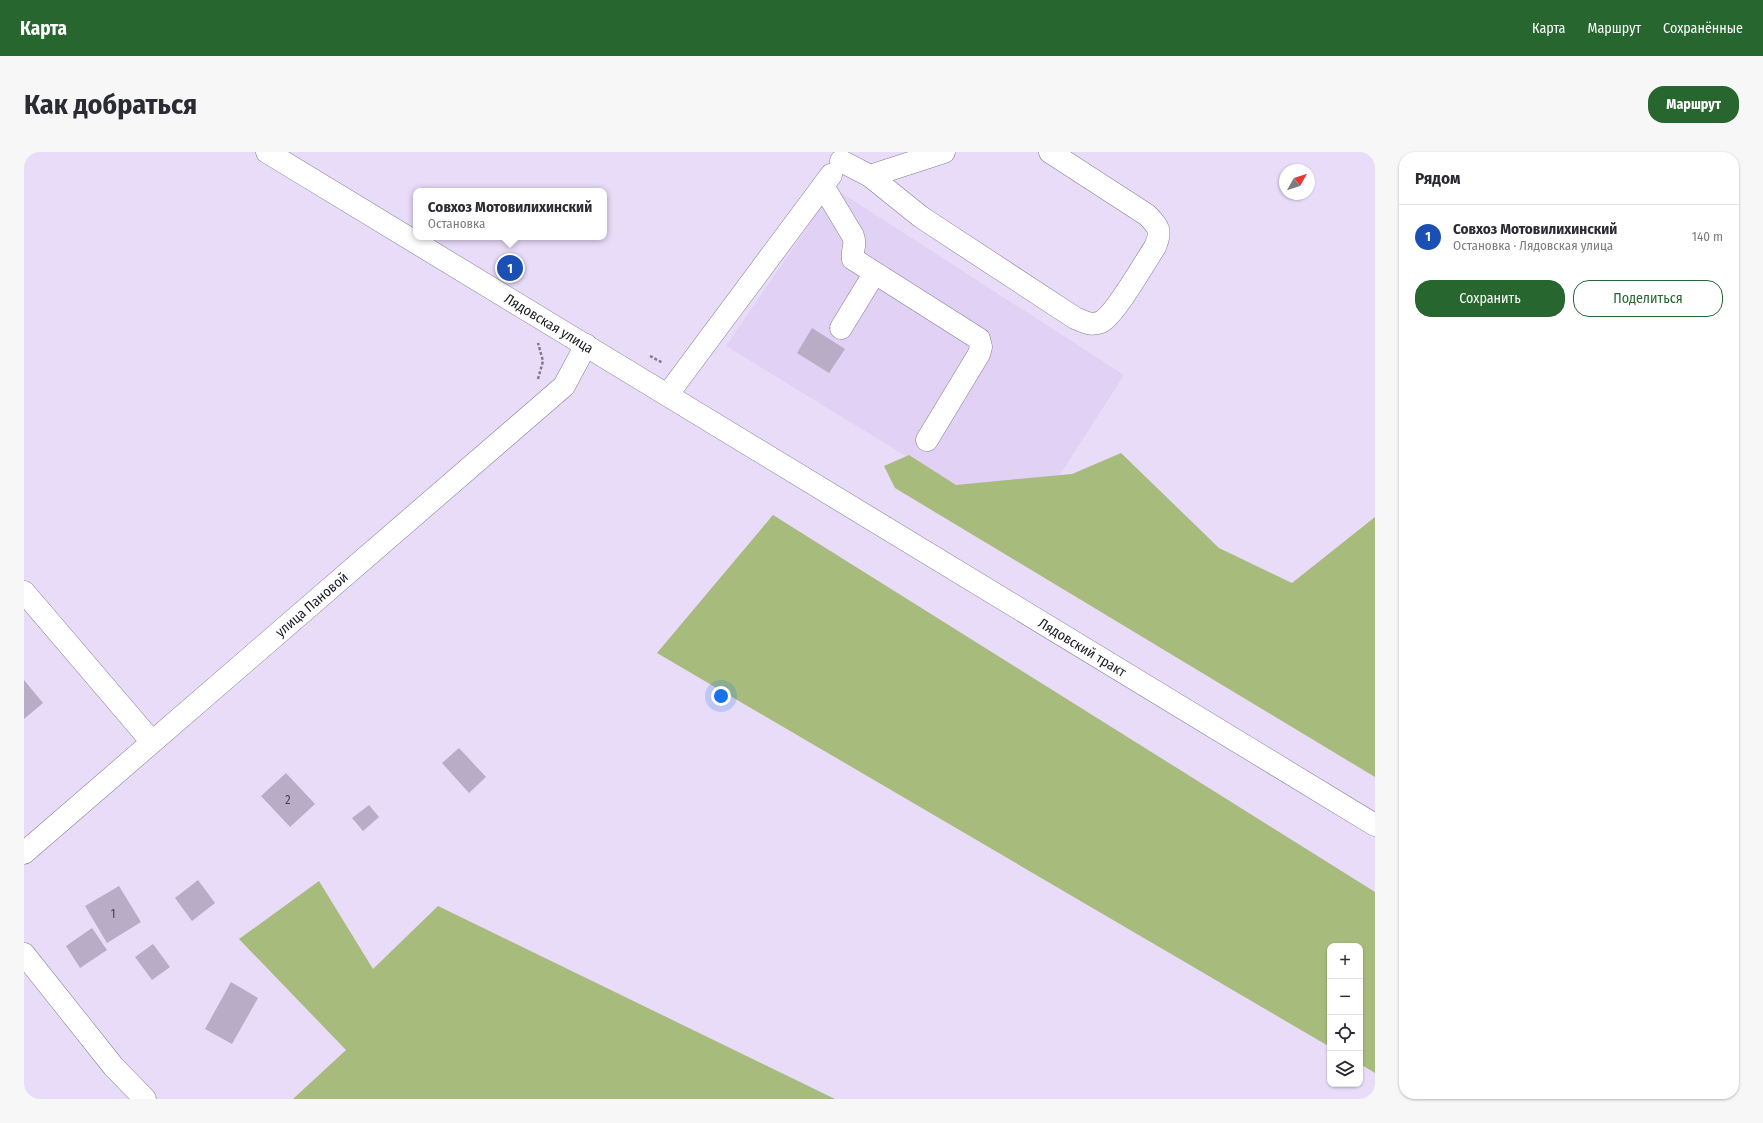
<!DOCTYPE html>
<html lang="ru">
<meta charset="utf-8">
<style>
:root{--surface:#fff;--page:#f7f7f7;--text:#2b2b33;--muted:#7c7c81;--line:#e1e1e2;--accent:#27662f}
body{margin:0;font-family:"Fira Sans Condensed",sans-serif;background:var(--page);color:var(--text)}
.controls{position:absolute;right:12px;bottom:12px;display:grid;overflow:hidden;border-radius:8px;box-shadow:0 1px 3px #0004}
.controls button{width:36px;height:36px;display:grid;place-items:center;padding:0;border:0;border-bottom:1px solid var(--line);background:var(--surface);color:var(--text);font:20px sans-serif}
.compass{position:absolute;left:1255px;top:12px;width:36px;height:36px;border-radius:50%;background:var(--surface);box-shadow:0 1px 3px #0004;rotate:51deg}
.you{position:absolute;left:697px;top:544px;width:14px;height:14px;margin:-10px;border:3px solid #fff;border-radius:50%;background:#1a73e8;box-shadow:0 0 0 6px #1a73e833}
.badge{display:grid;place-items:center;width:26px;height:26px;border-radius:50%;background:var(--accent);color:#fff;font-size:13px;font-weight:700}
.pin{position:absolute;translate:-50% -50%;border:2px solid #fff;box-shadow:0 1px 4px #0006}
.popup{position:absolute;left:389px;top:36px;width:194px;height:52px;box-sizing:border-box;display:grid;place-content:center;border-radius:8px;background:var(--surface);filter:drop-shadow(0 1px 3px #0005);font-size:13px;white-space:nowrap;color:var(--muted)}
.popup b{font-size:15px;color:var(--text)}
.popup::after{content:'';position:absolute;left:50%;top:100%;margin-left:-8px;border:8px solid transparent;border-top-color:var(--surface)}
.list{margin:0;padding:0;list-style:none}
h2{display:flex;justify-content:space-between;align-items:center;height:52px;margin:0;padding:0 16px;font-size:17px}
h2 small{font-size:13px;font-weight:400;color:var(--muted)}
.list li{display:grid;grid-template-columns:26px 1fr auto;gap:12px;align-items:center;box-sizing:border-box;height:64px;padding:0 16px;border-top:1px solid var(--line)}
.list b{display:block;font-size:15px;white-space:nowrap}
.list p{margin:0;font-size:13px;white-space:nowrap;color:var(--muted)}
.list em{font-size:13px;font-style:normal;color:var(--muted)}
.actions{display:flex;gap:8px;padding:12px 16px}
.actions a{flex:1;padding:9px 0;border:1px solid var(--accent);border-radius:16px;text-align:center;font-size:14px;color:var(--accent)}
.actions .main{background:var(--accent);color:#fff}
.icon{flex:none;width:22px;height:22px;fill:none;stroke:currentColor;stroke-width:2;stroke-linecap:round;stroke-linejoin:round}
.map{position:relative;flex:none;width:1351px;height:947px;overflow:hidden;border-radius:16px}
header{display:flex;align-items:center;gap:24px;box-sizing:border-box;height:56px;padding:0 20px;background:var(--accent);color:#fff}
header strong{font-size:19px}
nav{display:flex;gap:22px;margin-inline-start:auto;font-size:14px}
.intro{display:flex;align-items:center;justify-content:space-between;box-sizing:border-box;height:96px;padding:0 24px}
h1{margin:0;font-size:28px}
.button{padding:10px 18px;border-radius:16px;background:var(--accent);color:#fff;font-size:14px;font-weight:700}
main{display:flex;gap:24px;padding:0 24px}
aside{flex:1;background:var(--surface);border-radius:16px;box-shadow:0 1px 3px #0004}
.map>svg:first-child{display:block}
</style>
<header>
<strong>Карта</strong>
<nav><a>Карта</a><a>Маршрут</a><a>Сохранённые</a></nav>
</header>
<div class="intro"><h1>Как добраться</h1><a class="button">Маршрут</a></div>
<main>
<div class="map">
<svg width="1351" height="947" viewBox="0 0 1351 947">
<rect width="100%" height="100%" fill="#e8dcf8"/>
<path fill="#e1d1f4" d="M810,36L1100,223L1001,377L702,194Z"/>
<path fill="#a7bb7c" d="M1097,301L1195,396L1268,431L1351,365V625L871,336L860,314L885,303L932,333L1048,322Z
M749,363L1351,740V921L1336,912V794H1306V895L633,501Z
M295,729L349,817L414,754L811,947H269L322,898L215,787Z"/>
<path fill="#b8acc7" d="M788,176L821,197L805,221L773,201Z
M0,528L19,551L0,567Z
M435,596L462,625L445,641L418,611Z
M262,621L291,652L266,675L237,644Z
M345,653L355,665L339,679L328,666Z
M174,728L191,751L168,769L151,746Z
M95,734L117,770L83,791L61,754Z
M68,776L83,798L56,816L42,794Z
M129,792L146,815L128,828L111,805Z
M207,830L234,846L208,892L181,877Z"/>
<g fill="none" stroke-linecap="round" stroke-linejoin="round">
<g stroke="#867a94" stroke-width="23">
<g id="minor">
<path d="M817,9L846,24L897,65L1051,166C1060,170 1067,174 1077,170C1091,163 1121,110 1131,95C1138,79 1135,75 1123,63L1026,0"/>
<path d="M846,24L920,0"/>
<path d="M799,34L829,84C833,94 827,98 829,107L955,187L957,195L955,202L903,288"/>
<path d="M817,176L850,122"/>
<path d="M644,242L807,23"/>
<path d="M0,440L128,590"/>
<path id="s1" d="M0,701L540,234L562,193"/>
<path d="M0,802L89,914L121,947"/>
</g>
</g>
<g stroke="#867a94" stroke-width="23">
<g id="major">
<path id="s2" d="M243,0L1351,673"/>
</g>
</g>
<path stroke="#827a8d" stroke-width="2.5" stroke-dasharray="3 2" stroke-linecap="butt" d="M626,204L639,211
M514,227L519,209L514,191"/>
<use href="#minor" stroke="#fff" stroke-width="22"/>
<use href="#major" stroke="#fff" stroke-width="22"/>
</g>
<g text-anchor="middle" stroke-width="3.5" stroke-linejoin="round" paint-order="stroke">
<g font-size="12" fill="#443e4d">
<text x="264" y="652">2</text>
<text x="89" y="766">1</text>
</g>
<g font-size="14" fill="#1e1a24" stroke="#fff">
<text dy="5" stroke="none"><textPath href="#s2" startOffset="330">Лядовская улица</textPath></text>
<text dy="5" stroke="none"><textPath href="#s1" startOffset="380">улица Пановой</textPath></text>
<text dy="5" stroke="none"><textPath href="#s2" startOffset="954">Лядовский тракт</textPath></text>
</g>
</g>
</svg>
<div class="controls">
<button>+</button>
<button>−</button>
<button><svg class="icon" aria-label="locate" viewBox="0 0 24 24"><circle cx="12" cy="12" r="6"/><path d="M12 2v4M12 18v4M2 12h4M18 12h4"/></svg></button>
<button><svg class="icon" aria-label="layers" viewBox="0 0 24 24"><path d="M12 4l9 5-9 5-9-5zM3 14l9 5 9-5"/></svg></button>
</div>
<svg class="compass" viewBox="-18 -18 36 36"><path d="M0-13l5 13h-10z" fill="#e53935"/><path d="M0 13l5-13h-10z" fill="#7c7c81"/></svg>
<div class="you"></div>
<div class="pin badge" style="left:486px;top:116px;background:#1a4fb4">1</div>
<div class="popup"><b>Совхоз Мотовилихинский</b>Остановка</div>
</div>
<aside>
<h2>Рядом<small></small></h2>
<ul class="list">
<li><span class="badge" style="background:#1a4fb4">1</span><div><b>Совхоз Мотовилихинский</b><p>Остановка · Лядовская улица</p></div><em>140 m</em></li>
</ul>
<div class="actions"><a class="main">Сохранить</a><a>Поделиться</a></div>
</aside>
</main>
